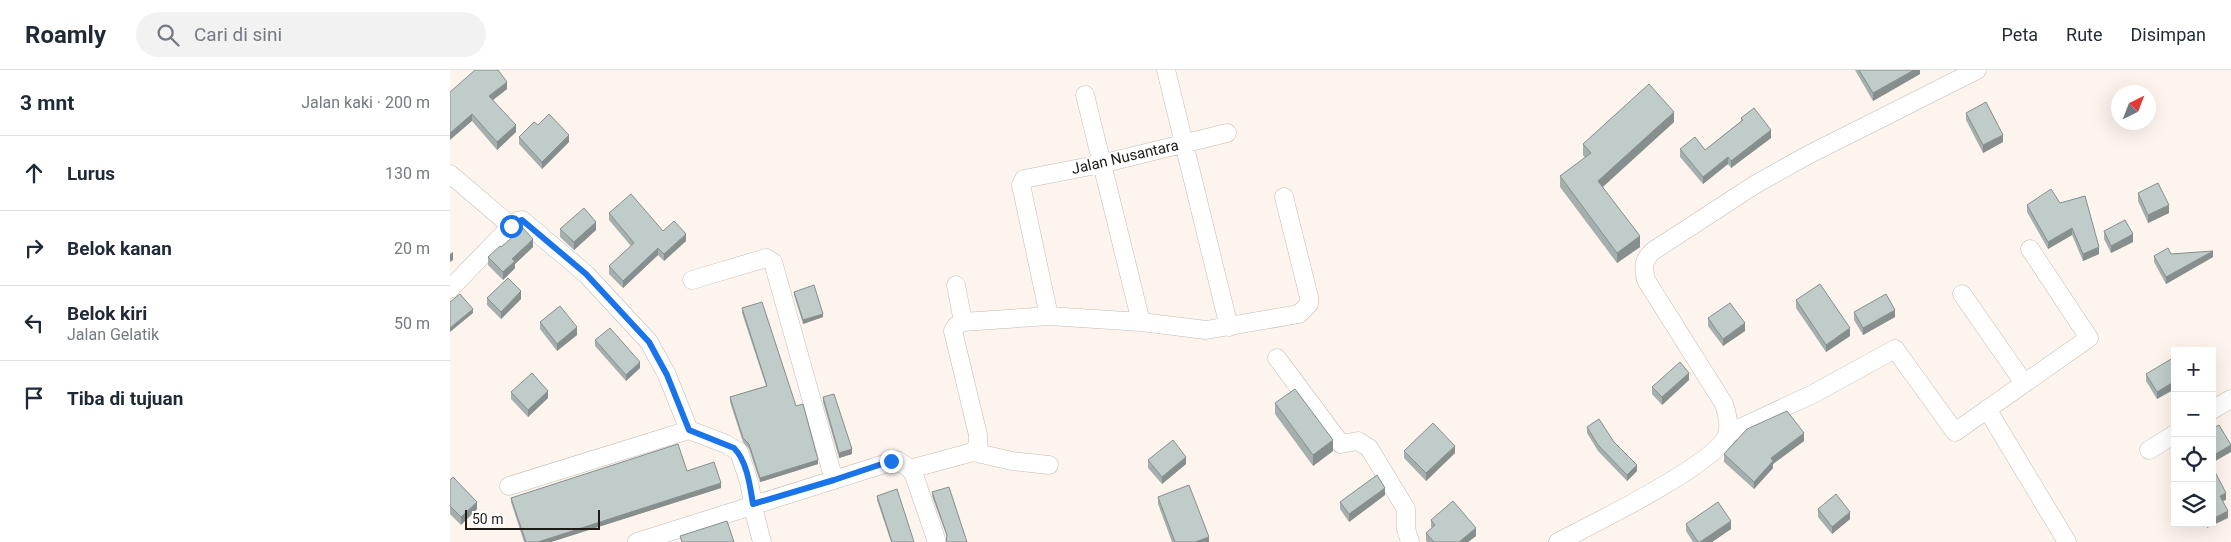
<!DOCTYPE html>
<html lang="id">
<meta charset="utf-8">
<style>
:root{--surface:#fff;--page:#f2f2f3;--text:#1f2937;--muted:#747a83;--line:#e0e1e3}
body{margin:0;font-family:Roboto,sans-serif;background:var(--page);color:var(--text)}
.controls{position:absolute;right:15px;bottom:15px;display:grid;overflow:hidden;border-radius:0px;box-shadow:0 5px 20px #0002}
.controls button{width:45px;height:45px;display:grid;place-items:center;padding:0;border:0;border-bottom:1px solid var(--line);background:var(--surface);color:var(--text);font:25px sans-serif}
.compass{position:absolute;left:1661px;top:15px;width:45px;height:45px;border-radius:50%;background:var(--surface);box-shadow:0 5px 20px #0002;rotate:42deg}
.scale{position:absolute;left:15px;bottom:12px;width:135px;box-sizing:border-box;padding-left:5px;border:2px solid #1e1b18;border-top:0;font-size:14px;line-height:18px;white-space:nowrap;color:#1e1b18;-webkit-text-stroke:4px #fff;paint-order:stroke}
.stop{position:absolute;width:15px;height:15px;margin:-11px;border:4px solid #1a73e8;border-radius:50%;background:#fff}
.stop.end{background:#1a73e8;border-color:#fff;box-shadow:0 1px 5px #0008}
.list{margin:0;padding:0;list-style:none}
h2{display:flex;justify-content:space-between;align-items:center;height:65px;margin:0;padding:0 20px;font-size:21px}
h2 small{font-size:16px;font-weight:400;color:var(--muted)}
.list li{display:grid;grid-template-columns:32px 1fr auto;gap:15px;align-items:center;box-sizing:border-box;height:75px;padding:0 20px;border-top:1px solid var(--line)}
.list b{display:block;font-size:19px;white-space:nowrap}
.list p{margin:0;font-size:16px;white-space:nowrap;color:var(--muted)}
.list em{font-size:16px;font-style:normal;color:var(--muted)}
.icon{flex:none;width:28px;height:28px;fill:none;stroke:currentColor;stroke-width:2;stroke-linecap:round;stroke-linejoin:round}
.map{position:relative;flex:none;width:1781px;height:472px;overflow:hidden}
header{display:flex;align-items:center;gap:30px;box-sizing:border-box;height:70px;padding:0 25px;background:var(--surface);border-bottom:1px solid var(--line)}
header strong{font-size:24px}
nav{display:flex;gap:28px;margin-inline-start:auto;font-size:18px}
.search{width:350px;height:45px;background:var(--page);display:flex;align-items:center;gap:12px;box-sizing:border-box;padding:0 18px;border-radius:28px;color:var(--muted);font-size:19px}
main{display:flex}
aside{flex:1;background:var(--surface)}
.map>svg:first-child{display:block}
</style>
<header>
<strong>Roamly</strong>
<div class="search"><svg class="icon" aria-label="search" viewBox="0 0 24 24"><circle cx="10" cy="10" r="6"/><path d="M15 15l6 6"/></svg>Cari di sini</div>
<nav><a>Peta</a><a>Rute</a><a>Disimpan</a></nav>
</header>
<main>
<aside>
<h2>3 mnt<small>Jalan kaki · 200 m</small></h2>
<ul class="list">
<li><svg class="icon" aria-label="ahead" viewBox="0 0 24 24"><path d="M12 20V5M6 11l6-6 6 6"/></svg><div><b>Lurus</b></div><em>130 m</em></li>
<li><svg class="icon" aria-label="right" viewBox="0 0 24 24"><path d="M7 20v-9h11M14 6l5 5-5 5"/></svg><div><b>Belok kanan</b></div><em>20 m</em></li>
<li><svg class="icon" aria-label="left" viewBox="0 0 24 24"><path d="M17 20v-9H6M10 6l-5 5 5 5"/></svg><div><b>Belok kiri</b><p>Jalan Gelatik</p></div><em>50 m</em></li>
<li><svg class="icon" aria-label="arrive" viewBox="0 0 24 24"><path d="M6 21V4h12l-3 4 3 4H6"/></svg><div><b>Tiba di tujuan</b></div></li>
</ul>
</aside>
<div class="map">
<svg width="1781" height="472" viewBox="0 0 1781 472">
<rect width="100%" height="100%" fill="#fcf4ed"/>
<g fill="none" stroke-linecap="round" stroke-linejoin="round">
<g stroke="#c2bbb4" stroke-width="19">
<path id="street" d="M716,0L779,257
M635,25L691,252
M777,63L651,94L574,109L571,115L599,246L691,252L756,260L849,244L859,234V227L834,127
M0,104L61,156L67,151L72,150L136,204L199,272L217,305L239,360
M242,210L316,188L323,192L384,410
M506,215L513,252
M0,219L61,156
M1512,224L1574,313
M827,288L891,374L908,371L919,378L956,439V459L960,472
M1537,339L1617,472
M1762,340L1781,329
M1277,364L1363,324L1445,279L1505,362L1639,268L1580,179
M1699,380L1725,364
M523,382L562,391L599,395
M460,399L523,382L528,375V365L503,261L506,256L513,252L599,246
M59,416L239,360L276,374L289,382L299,412L306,449L312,472
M187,472L447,390L460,399L464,405L487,472
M1108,472C1141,455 1266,394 1277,365C1280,355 1277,343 1274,334L1196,210C1193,197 1193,190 1203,181L1306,114L1358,85L1527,0"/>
</g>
<use href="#street" stroke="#fff" stroke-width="18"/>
</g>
<path fill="#a5afae" d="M1405,0H1470V4L1423,31Z
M57,19L43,30L66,62L47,80L22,51L0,22Z
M1516,43L1553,72L1533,83L1516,50Z
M1291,48L1321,68L1281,98L1278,94L1253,114L1230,87V79L1255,80L1291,51Z
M1224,52L1153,117L1190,177L1167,193L1110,117V106L1135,88L1133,85V74Z
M88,55L119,72L92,99L69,74V67Z
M1688,123L1719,143L1698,153L1688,131Z
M1610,133L1649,184L1633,191L1622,165L1598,179L1577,142V135Z
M159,143L213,161L236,171L214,191L208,185L173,218L159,204V196L181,176L159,150Z
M110,159L146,160L124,180L110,167Z
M1654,161L1683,172L1661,183L1654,169Z
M51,177H83L65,194V198L53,210L38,195V187Z
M1704,186L1763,187L1716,214L1704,192Z
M344,222L373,247L353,254L344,225Z
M37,228L71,229L51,249L37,235Z
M1346,230L1400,266L1376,282L1346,238Z
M292,238L346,336L368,394L310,412L299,379L293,372L280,332V327L316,316L292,243Z
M1404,242L1445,247L1413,265L1404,250Z
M1258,248L1295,261L1273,276L1258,256Z
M90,252L127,265L107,281L90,259Z
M145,270L190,298L176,311L145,276Z
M1725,291L1707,329L1696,311V304Z
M1239,310L1212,335L1202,324V317Z
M61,322L98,328L78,347L61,329Z
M373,327L402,384L389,388L373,332Z
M825,333L883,381L863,396L825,344Z
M1137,357L1164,372L1187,401L1177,411L1148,381L1137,363Z
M1354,371L1323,394V398L1304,419L1274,392V384Z
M954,381L1005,383L976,411L954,388Z
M698,390L736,394L712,414L698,398Z
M237,401L271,418L101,472H74L61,432V428Z
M0,410L27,439L11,455L0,444Z
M482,422L517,472L497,467L482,426Z
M935,425L899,452L890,439V432Z
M427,426L464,472H441L427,430Z
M708,427L759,472H722L708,434Z
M1368,439L1400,449L1382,464L1368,447Z
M981,450L1026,466L1018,472H977L976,471V463L982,458L981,457Z
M1236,454L1281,459L1262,472H1243L1236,461Z"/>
<path fill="#868f8d" d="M1464,0H1470V4L1423,31V23Z
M57,12V19L39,33V26Z
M1224,42V52L1148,121V111Z
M22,44V51L0,70V63Z
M66,55V62L47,80V72Z
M1321,60V68L1281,98V91Z
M119,65V72L92,99V92Z
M1553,65V72L1533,83V75Z
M1278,87V94L1253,114V107Z
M1719,135V143L1698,153V145Z
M146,152V160L124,180V172Z
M1622,158V165L1598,179V172Z
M236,164V171L214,191V184Z
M1683,164V172L1661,183V176Z
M1190,166V177L1167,193V183Z
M83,169V177L65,194V198L53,210V202L62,189Z
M1649,177V184L1633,191V184Z
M208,178V185L173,218V211Z
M1763,181V187L1716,214V207Z
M3,182V190L0,192V184Z
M71,221V229L51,249V242Z
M23,239V243L0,262V258Z
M1445,240V247L1413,265V258Z
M373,244V247L353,254V250Z
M1295,253V261L1273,276V269Z
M127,257V265L107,281V274Z
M1400,258V266L1376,282V275Z
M190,292V298L176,311V305Z
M1239,303V310L1212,335V327Z
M1725,311V319L1707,329V322Z
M98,321V328L78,347V340Z
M1354,363V371L1323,394V398L1304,419V412L1321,388Z
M883,370V381L863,396V385Z
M1781,375V382L1762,393V386Z
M1005,376V383L976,411V403Z
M402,379V384L389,388V383Z
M736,387V394L712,414V407Z
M368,390V394L310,412V408Z
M1187,395V401L1177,411V405Z
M271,413V418L101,472H88Z
M935,418V425L899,452V444Z
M1776,423V430L1770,432V426Z
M27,432V439L11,455V447Z
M1778,441V448L1757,458V453H1762V449Z
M1400,442V449L1382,464V457Z
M1281,451V459L1262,472H1250Z
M1026,458V466L1018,472H1009Z
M759,467V472H745Z"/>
<path fill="#c0ccca" stroke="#868f8d" d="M25,0H48L57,12L39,26L66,55L47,72L22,44L0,63V22Z
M1409,0H1464L1423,23Z
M1199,14L1224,42L1148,111L1190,166L1167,183L1110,106L1141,83L1133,74Z
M1536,32L1553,65L1533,75L1516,43Z
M1304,38L1321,60L1281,91L1278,87L1253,107L1230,79L1245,67L1255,80L1293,50L1291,48Z
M99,44L119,65L92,92L69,67L84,52L88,55Z
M1708,113L1719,135L1698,145L1688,123Z
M1601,119L1610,133L1635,126L1649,177L1633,184L1622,158L1598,172L1577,135Z
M181,124L213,161L224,151L236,164L214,184L208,178L173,211L159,196L184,173L159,143Z
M134,138L146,152L124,172L110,159Z
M1675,150L1683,164L1661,176L1654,161Z
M73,158L83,169L62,189L65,191L53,202L38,187L50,176L51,177Z
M1718,178L1721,184L1763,181L1716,207L1704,186Z
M58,208L71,221L51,242L37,228Z
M1370,214L1400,258L1376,275L1346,230Z
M364,215L373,244L353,250L344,222Z
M10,224L23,239L0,258V232Z
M1436,224L1445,240L1413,258L1404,242Z
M312,232L346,336L353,334L368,390L310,408L299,374L293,368L280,327L317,316L292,238Z
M1280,233L1295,253L1273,269L1258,248Z
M110,236L127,257L107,274L90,252Z
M160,258L190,292L176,305L145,270Z
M1723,288L1725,291V311L1707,322L1696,304Z
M1230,292L1239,303L1212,327L1202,317Z
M82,303L98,321L78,340L61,322Z
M845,319L883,370L863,385L825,333Z
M384,324L402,379L389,383L373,327Z
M1337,341L1354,363L1321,388L1323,391L1304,412L1274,384L1297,359Z
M1149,349L1164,372L1187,395L1177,405L1148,375L1137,357Z
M983,353L1005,376L976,403L954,381Z
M1769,355L1781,375L1762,386V359Z
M723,370L736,387L712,407L698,390Z
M228,374L237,401L264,392L271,413L88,472H76L61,428Z
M1762,400H1764L1776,423L1770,426L1778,441L1762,449Z
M927,405L935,418L899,444L890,432Z
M3,407L27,432L11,447L0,436V410Z
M739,415L759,467L745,472H725L708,427Z
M499,417L517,472H496L497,465L482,422Z
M447,419L464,472H442L427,426Z
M1386,424L1400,442L1382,457L1368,439Z
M1003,431L1026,458L1009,472H984L976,463L985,455L981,450Z
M1268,432L1281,451L1250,472H1248L1236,454Z
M277,451L284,472H232L230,466Z"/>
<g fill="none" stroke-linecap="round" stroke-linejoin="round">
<path stroke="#1a73e8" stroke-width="6" d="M61,156L72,150L136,204L199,272L217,305L239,360L284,378C297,391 300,416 303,434L384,410L441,391"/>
</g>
<g text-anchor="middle" stroke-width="4" stroke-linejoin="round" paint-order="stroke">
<g font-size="15" fill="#1e1b18" stroke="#fff">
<text transform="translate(675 87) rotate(-13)" y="5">Jalan Nusantara</text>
</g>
</g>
</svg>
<div class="controls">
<button>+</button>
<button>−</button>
<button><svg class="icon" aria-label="locate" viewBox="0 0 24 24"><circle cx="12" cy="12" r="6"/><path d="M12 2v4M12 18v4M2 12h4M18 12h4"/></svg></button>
<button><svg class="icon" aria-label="layers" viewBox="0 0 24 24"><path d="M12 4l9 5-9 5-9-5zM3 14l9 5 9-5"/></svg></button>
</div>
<svg class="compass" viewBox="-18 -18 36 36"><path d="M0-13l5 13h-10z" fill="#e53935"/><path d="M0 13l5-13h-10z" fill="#747a83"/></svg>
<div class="scale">50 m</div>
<div class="stop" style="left:61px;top:156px"></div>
<div class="stop end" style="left:441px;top:391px"></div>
</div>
</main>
